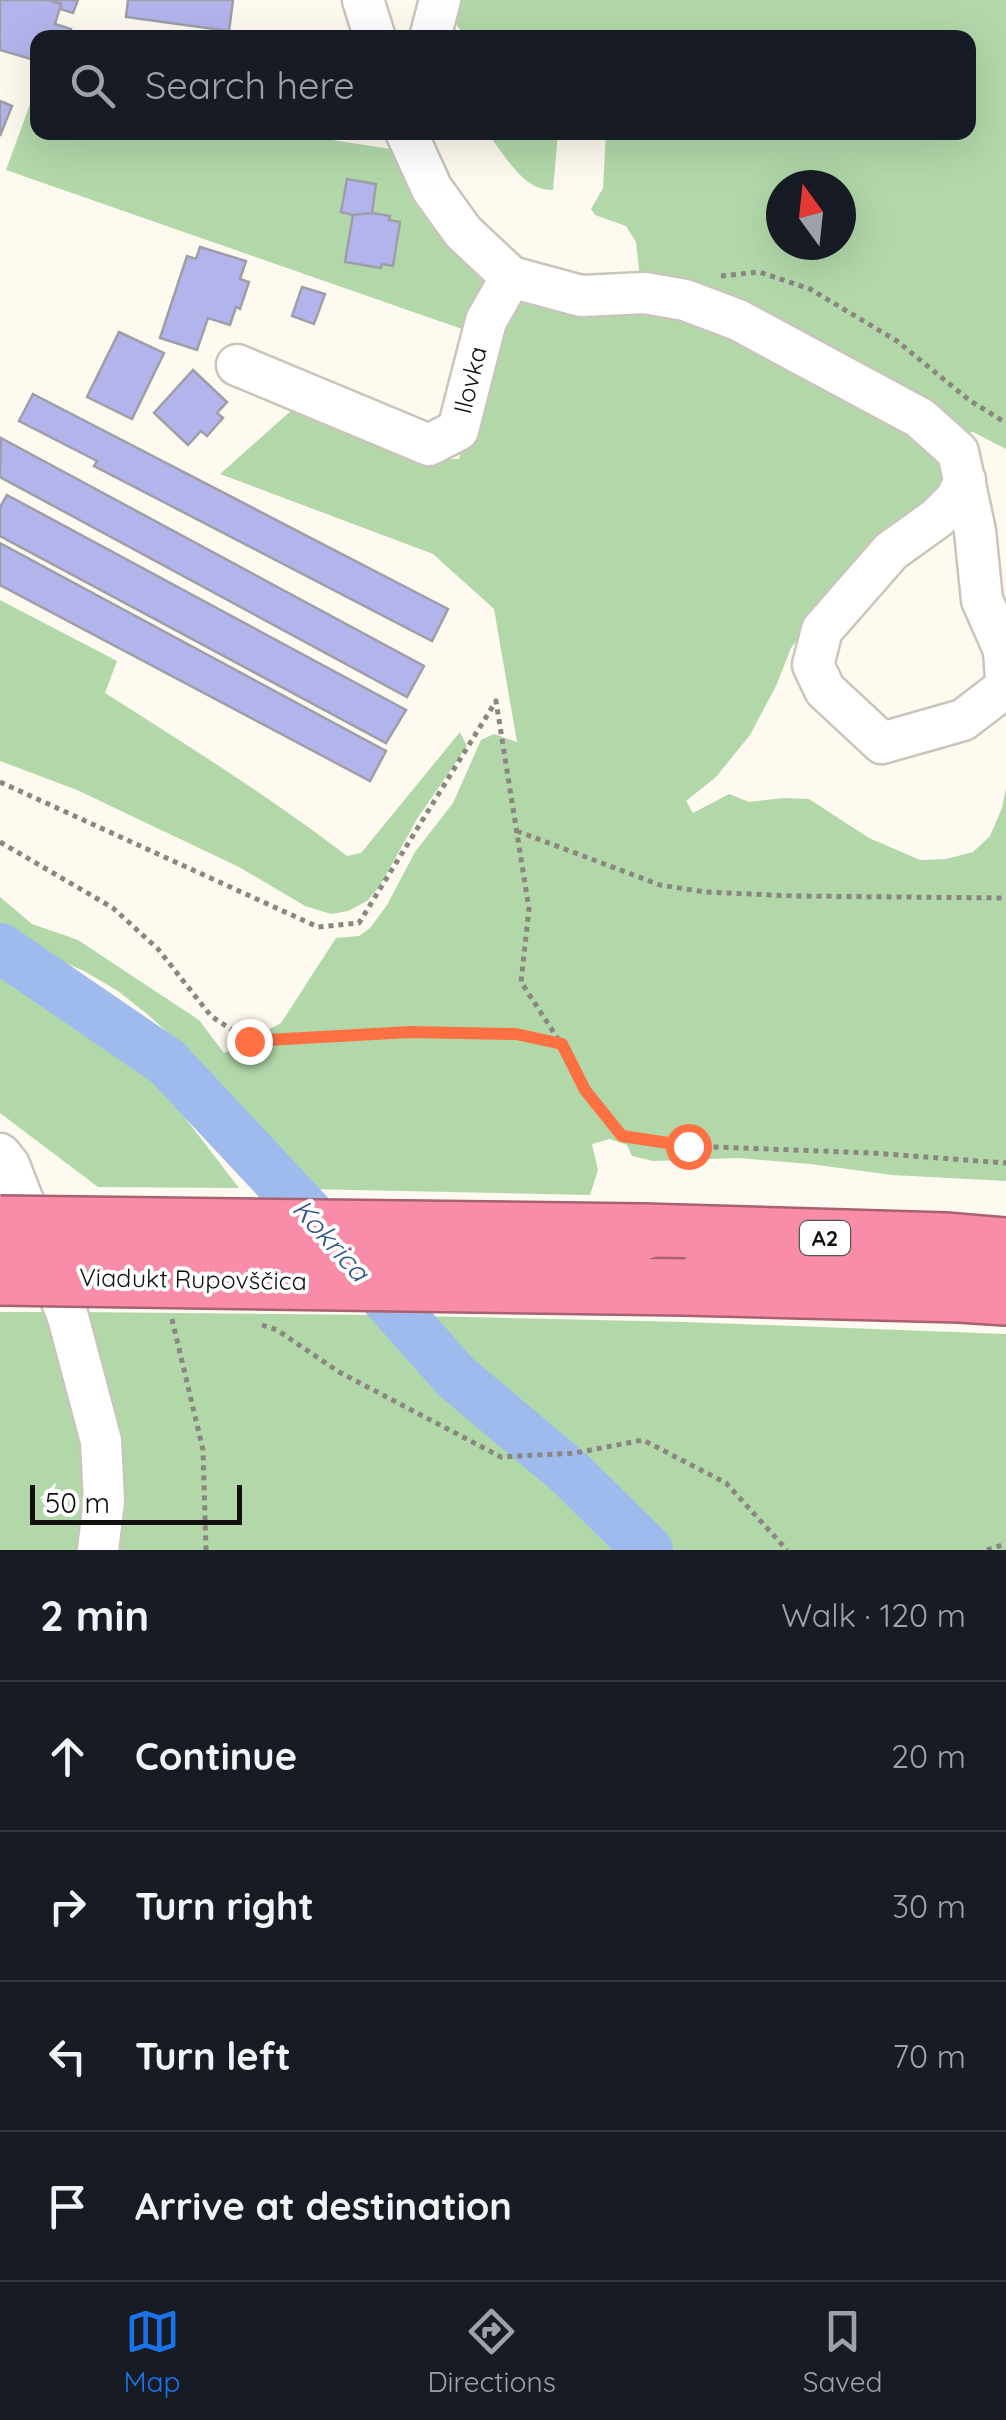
<!DOCTYPE html>
<meta charset="utf-8">
<style>
:root{--surface:#171b24;--page:#242831;--text:#f1f3f6;--muted:#9ea1a6;--line:#363941;--accent:#1a73e8}
body{margin:0;font-family:Quicksand,sans-serif;background:var(--page);color:var(--text)}
.compass{position:absolute;left:766px;top:170px;width:90px;height:90px;border-radius:50%;background:var(--surface);box-shadow:0 10px 40px #0002;rotate:345deg}
.scale{position:absolute;left:30px;bottom:25px;width:212px;box-sizing:border-box;padding-left:10px;border:5px solid #12110d;border-top:0;font-size:28px;line-height:35px;white-space:nowrap;color:#12110d;-webkit-text-stroke:8px #fff;paint-order:stroke}
.stop{position:absolute;width:30px;height:30px;margin:-22px;border:8px solid #ff7043;border-radius:50%;background:#fff}
.stop.end{background:#ff7043;border-color:#fff;box-shadow:0 2px 10px #0008}
.list{margin:0;padding:0;list-style:none}
h2{display:flex;justify-content:space-between;align-items:center;height:130px;margin:0;padding:0 40px;font-size:42px}
h2 small{font-size:32px;font-weight:400;color:var(--muted)}
.list li{display:grid;grid-template-columns:65px 1fr auto;gap:30px;align-items:center;box-sizing:border-box;height:150px;padding:0 40px;border-top:2px solid var(--line)}
.list b{display:block;font-size:38px;white-space:nowrap}
.list em{font-size:32px;font-style:normal;color:var(--muted)}
.icon{flex:none;width:55px;height:55px;fill:none;stroke:currentColor;stroke-width:2;stroke-linecap:round;stroke-linejoin:round}
.map{position:relative;flex:none;width:1006px;height:1550px;overflow:hidden}
.search{position:absolute;background:var(--surface);box-shadow:0 10px 40px #0002;left:30px;right:30px;top:30px;height:110px;display:flex;align-items:center;gap:25px;box-sizing:border-box;padding:0 35px;border-radius:20px;color:var(--muted);font-size:38px}
.sheet{height:730px;background:var(--surface)}
nav{display:flex;justify-content:space-around;align-items:center;box-sizing:border-box;height:140px;border-top:2px solid var(--line);background:var(--surface);font-size:28px;color:var(--muted)}
nav a{display:grid;justify-items:center;gap:5px}
nav .on{color:var(--accent)}
.map>svg:first-child{display:block}
</style>
<div class="map">
<svg width="1006" height="1550" viewBox="0 0 1006 1550">
<rect width="100%" height="100%" fill="#fefaef"/>
<path fill="#b2d8aa" fill-rule="evenodd" d="M452,0H1006V449L973,432L956,436L641,287L636,242L626,226L595,215L591,209L603,188L606,133L968,132V38H465L449,12ZM781,185H841V245H781Z
M37,85L38,132L287,133L404,151L488,278L477,326L462,329L6,170Z
M487,133H558L553,190C523,192 504,153 487,133Z
M520,300H646L849,386L946,460L947,483L827,601L791,648L776,686L750,735L716,777L686,801L693,813L729,794L749,802L783,798L809,799L869,838L920,860L946,859L973,852L990,836L1002,808L1006,788V1181L892,1175L810,1164L738,1158L653,1161L632,1156L627,1145L610,1139L592,1144L598,1170L590,1195L307,1189L270,1149L194,1056L147,1014L118,991L84,971L31,948L0,929V897L32,924L78,940L199,1020L224,1053L281,1023L336,938L359,936L370,928L387,905L415,852L453,803L481,740L494,734L517,742L494,609L483,599L433,554L220,474L294,408L441,459H459L496,328Z
M0,600L117,661L105,693C187,745 270,797 347,856L361,853L460,732L467,746L417,819L380,886L367,901L348,911L331,914L305,906L239,867L77,790L0,761Z
M0,972L104,1039L156,1080L239,1188L98,1187L0,1113Z
M0,1312H54L87,1445V1550H0Z
M79,1312L377,1315L411,1352L512,1443L564,1476L633,1550H110Z
M421,1316L686,1322L1006,1334V1550H660L616,1503L523,1425Z"/>
<g fill="none" stroke-linecap="round" stroke-linejoin="round">
<path stroke="#9fbbee" stroke-width="50" d="M0,948L167,1062L352,1260L456,1377L570,1473L648,1550"/>
</g>
<path fill="#b3b4ec" stroke="#9e9ea9" stroke-width="2.5" d="M0,0H48L61,4L55,24L71,29L68,38H38V61L0,50Z
M48,0H78L73,13L60,9L61,4Z
M128,0H233L229,31L126,17Z
M0,101L12,106L0,136Z
M347,179L376,184L372,213L353,215L341,212Z
M372,213L390,216L389,220L400,222L393,266L382,264L381,268L345,262L353,215Z
M200,247L246,261L240,279L249,282L240,309L236,307L230,325L208,318L197,350L160,338L187,256L196,259Z
M302,287L325,294L314,324L292,316Z
M119,332L164,353L132,419L87,397Z
M193,370L227,402L217,413L223,418L207,436L201,431L188,445L154,413Z
M33,394L448,609L432,641L94,466L97,461L19,421Z
M1,438L424,666L407,697L0,477Z
M7,495L406,710L386,743L0,536V507Z
M0,543L386,751L370,781L0,585Z"/>
<g fill="none" stroke-linecap="round" stroke-linejoin="round">
<g stroke="#c9c5ba" stroke-width="45">
<path id="minor" d="M363,0L375,38
M430,38L440,0
M511,277L581,296L645,293L685,300L738,320L920,418L958,452L975,531L982,600L1004,650L1006,679
M237,365L429,445L458,430L486,321L511,277L463,232L432,189L406,132
M965,480L956,499L937,518L891,551L822,630L813,665L825,690L882,743L963,720L1006,687
M0,1154L9,1165L68,1317L101,1441L104,1501L98,1550"/>
</g>
<g stroke="#a86172" stroke-width="60">
<path id="highway" d="M643,1232L945,1241L1006,1246
M685,1287L960,1294L1006,1297"/>
</g>
<path stroke="#8a8780" stroke-width="5" stroke-dasharray="5 5" stroke-linecap="butt" d="M721,276L759,272L810,289L897,341L969,400L1006,423
M0,782L318,927L359,923L496,701L529,909L521,982L560,1042
M517,831L660,885L705,892L795,896L1006,898
M0,842L113,908L158,949L211,1016L249,1041L410,1032L516,1033L562,1044L585,1090L622,1136L688,1146L873,1153L1006,1163
M172,1319L203,1450L206,1550
M262,1325L277,1330L339,1372L501,1457L575,1453L643,1440L726,1483L787,1550
M987,1550L1006,1544"/>
<use href="#minor" stroke="#fff" stroke-width="40"/>
<use href="#highway" stroke="#f98ca9" stroke-width="55"/>
<g stroke="#a86172" stroke-width="60" stroke-linecap="butt">
<path id="highway-bridge" d="M0,1224L643,1232
M0,1277L685,1287"/>
</g>
<use href="#highway-bridge" stroke="#f98ca9" stroke-width="55"/>
</g>
<g fill="none" stroke-linecap="round" stroke-linejoin="round">
<path stroke="#ff7043" stroke-width="12" d="M249,1041L410,1032L516,1034L562,1044L585,1090L622,1136L688,1146"/>
</g>
<g text-anchor="middle" stroke-width="8" stroke-linejoin="round" paint-order="stroke">
<rect fill="#fff" stroke="#595856" stroke-width="2.5" x="800" y="1221" width="50" height="34" rx="8"/>
<g font-size="22" font-weight="bold" fill="#12110d">
<text x="825" y="1246">A2</text>
</g>
<g font-size="25" fill="#12110d" stroke="#fff">
<text transform="translate(470 380) rotate(-76)" y="9">Ilovka</text>
<text transform="translate(193 1279) rotate(1)" y="9">Viadukt Rupovščica</text>
</g>
<g font-size="28" font-style="italic" fill="#335391" stroke="#fff">
<text transform="translate(331 1240) rotate(48)" y="10">Kokrica</text>
</g>
</g>
</svg>
<svg class="compass" viewBox="-18 -18 36 36"><path d="M0-13l5 13h-10z" fill="#e53935"/><path d="M0 13l5-13h-10z" fill="#9ea1a6"/></svg>
<div class="scale">50 m</div>
<div class="stop" style="left:688px;top:1146px"></div>
<div class="stop end" style="left:249px;top:1041px"></div>
<div class="search"><svg class="icon" aria-label="search" viewBox="0 0 24 24"><circle cx="10" cy="10" r="6"/><path d="M15 15l6 6"/></svg>Search here</div>
</div>
<section class="sheet">
<h2>2 min<small>Walk · 120 m</small></h2>
<ul class="list">
<li><svg class="icon" aria-label="ahead" viewBox="0 0 24 24"><path d="M12 20V5M6 11l6-6 6 6"/></svg><div><b>Continue</b></div><em>20 m</em></li>
<li><svg class="icon" aria-label="right" viewBox="0 0 24 24"><path d="M7 20v-9h11M14 6l5 5-5 5"/></svg><div><b>Turn right</b></div><em>30 m</em></li>
<li><svg class="icon" aria-label="left" viewBox="0 0 24 24"><path d="M17 20v-9H6M10 6l-5 5 5 5"/></svg><div><b>Turn left</b></div><em>70 m</em></li>
<li><svg class="icon" aria-label="arrive" viewBox="0 0 24 24"><path d="M6 21V4h12l-3 4 3 4H6"/></svg><div><b>Arrive at destination</b></div></li>
</ul>
</section>
<nav>
<a class="on"><svg class="icon" aria-label="map" viewBox="0 0 24 24"><path d="M3 6l6-2 6 2 6-2v14l-6 2-6-2-6 2zM9 4v14M15 6v14"/></svg>Map</a>
<a><svg class="icon" aria-label="directions" viewBox="0 0 24 24"><path d="M12 3l9 9-9 9-9-9zM9 14v-3h6M13 9l2 2-2 2"/></svg>Directions</a>
<a><svg class="icon" aria-label="saved" viewBox="0 0 24 24"><path d="M7 4h10v16l-5-4-5 4z"/></svg>Saved</a>
</nav>
